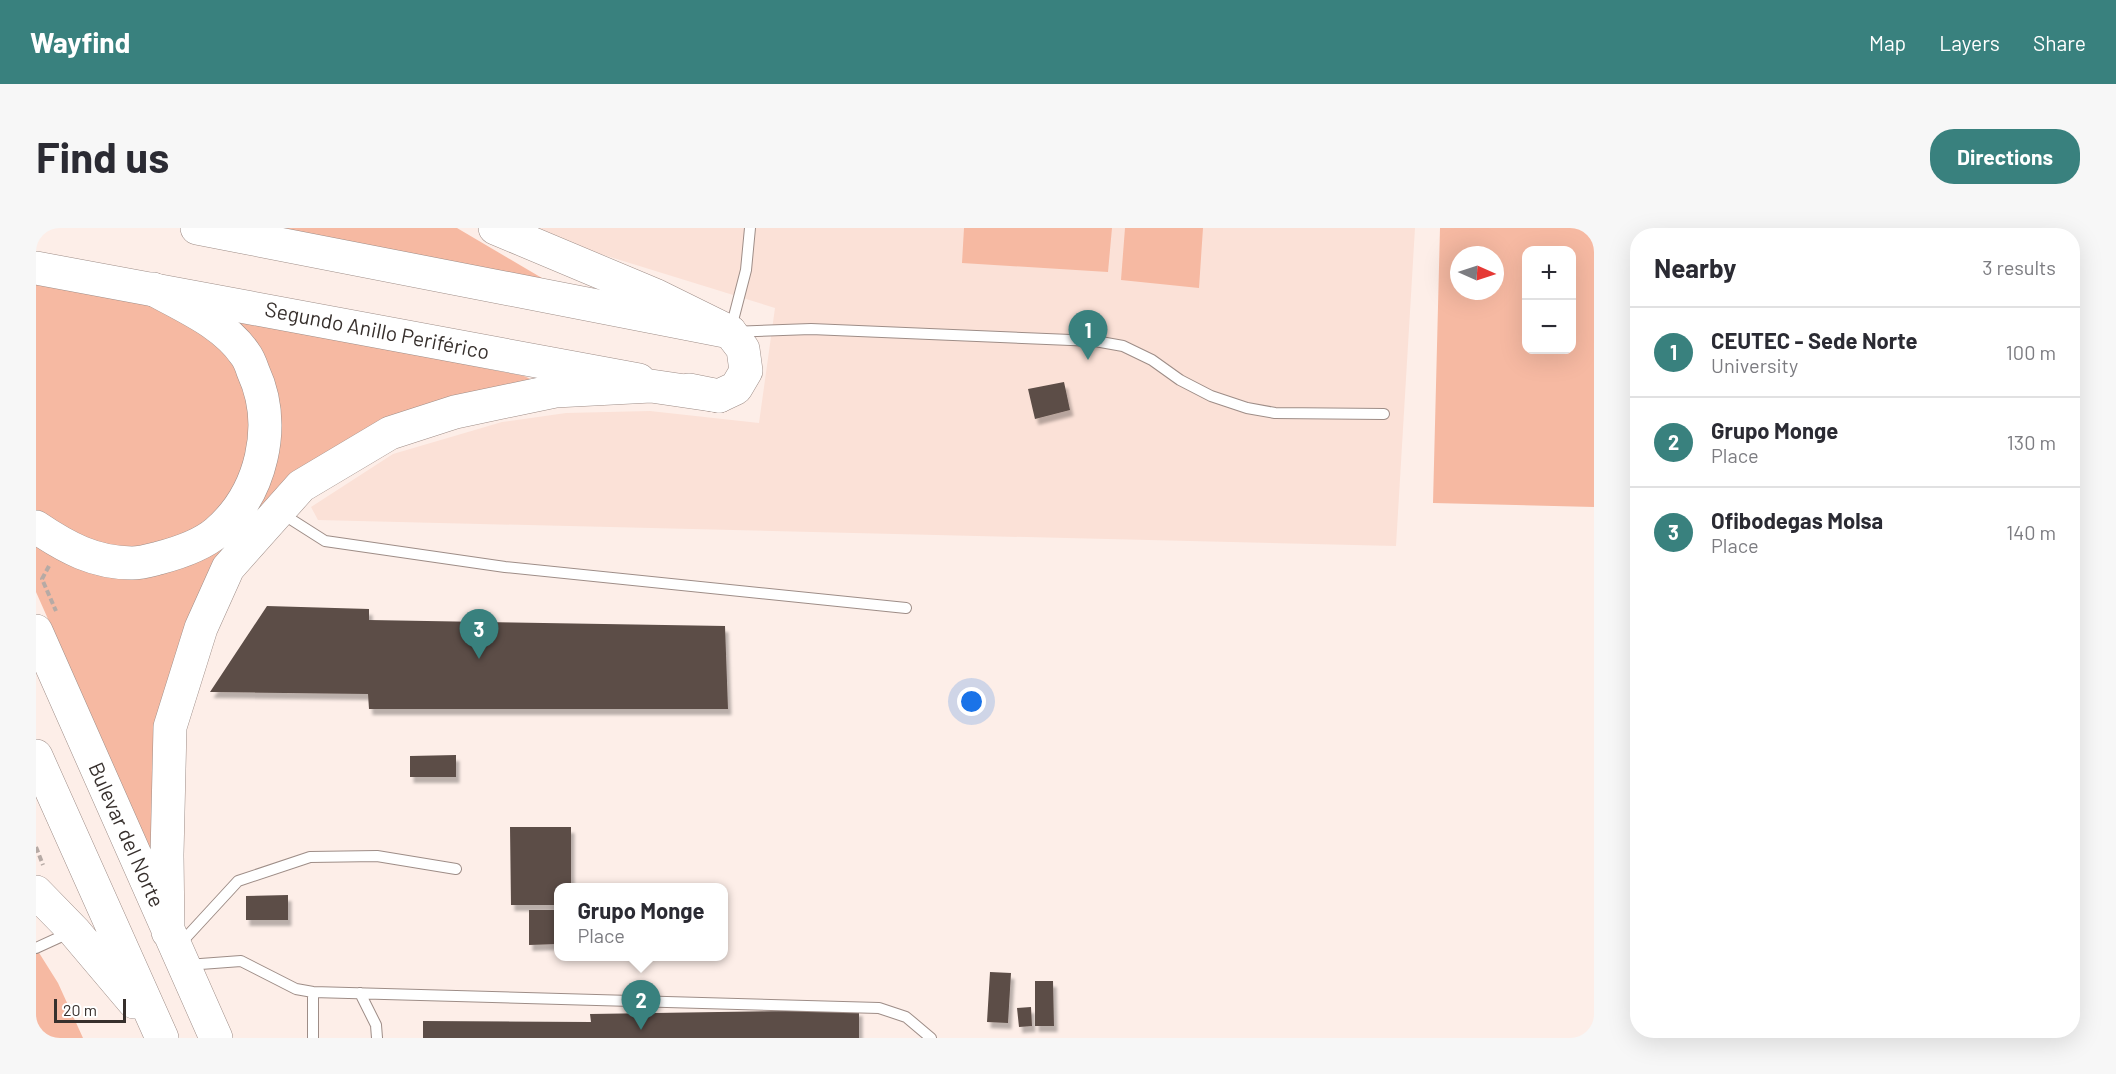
<!DOCTYPE html>
<meta charset="utf-8">
<style>
:root{--surface:#fff;--page:#f7f7f7;--text:#2b2b33;--muted:#7c7c81;--line:#e1e1e2;--accent:#39817e}
body{margin:0;font-family:Barlow,sans-serif;background:var(--page);color:var(--text)}
.controls{position:absolute;right:18px;top:18px;display:grid;overflow:hidden;border-radius:12px;box-shadow:0 6px 24px #0002}
.controls button{width:54px;height:54px;display:grid;place-items:center;padding:0;border:0;border-bottom:2px solid var(--line);background:var(--surface);color:var(--text);font:30px sans-serif}
.compass{position:absolute;left:1414px;top:18px;width:54px;height:54px;border-radius:50%;background:var(--surface);box-shadow:0 6px 24px #0002;rotate:93deg}
.scale{position:absolute;left:18px;bottom:15px;width:72px;box-sizing:border-box;padding-left:6px;border:3px solid #37302d;border-top:0;font-size:16px;line-height:21px;white-space:nowrap;color:#37302d;-webkit-text-stroke:4px #fff;paint-order:stroke}
.you{position:absolute;left:936px;top:474px;width:21px;height:21px;margin:-15px;border:4px solid #fff;border-radius:50%;background:#1a73e8;box-shadow:0 0 0 9px #1a73e833}
.badge{display:grid;place-items:center;width:39px;height:39px;border-radius:50%;background:var(--accent);color:#fff;font-size:20px;font-weight:700}
.pin{position:absolute;translate:-50% -50px;filter:drop-shadow(0 2px 3px #0008)}
.pin::after{content:'';position:absolute;top:32px;width:21px;height:18px;background:inherit;clip-path:polygon(0 0,100% 0,50% 100%)}
.popup{position:absolute;left:518px;top:655px;width:174px;height:78px;box-sizing:border-box;display:grid;place-content:center;border-radius:12px;background:var(--surface);filter:drop-shadow(0 2px 4px #0005);font-size:20px;white-space:nowrap;color:var(--muted)}
.popup b{font-size:22px;color:var(--text)}
.popup::after{content:'';position:absolute;left:50%;top:100%;margin-left:-12px;border:12px solid transparent;border-top-color:var(--surface)}
.list{margin:0;padding:0;list-style:none}
h2{display:flex;justify-content:space-between;align-items:center;height:78px;margin:0;padding:0 24px;font-size:26px}
h2 small{font-size:20px;font-weight:400;color:var(--muted)}
.list li{display:grid;grid-template-columns:39px 1fr auto;gap:18px;align-items:center;box-sizing:border-box;height:90px;padding:0 24px;border-top:2px solid var(--line)}
.list b{display:block;font-size:22px;white-space:nowrap}
.list p{margin:0;font-size:20px;white-space:nowrap;color:var(--muted)}
.list em{font-size:20px;font-style:normal;color:var(--muted)}
.map{position:relative;flex:none;width:1558px;height:810px;overflow:hidden;border-radius:24px}
header{display:flex;align-items:center;gap:36px;box-sizing:border-box;height:84px;padding:0 30px;background:var(--accent);color:#fff}
header strong{font-size:28px}
nav{display:flex;gap:33px;margin-inline-start:auto;font-size:21px}
.intro{display:flex;align-items:center;justify-content:space-between;box-sizing:border-box;height:144px;padding:0 36px}
h1{margin:0;font-size:42px}
.button{padding:15px 27px;border-radius:24px;background:var(--accent);color:#fff;font-size:21px;font-weight:700}
main{display:flex;gap:36px;padding:0 36px}
aside{flex:1;background:var(--surface);border-radius:24px;box-shadow:0 6px 24px #0002}
.map>svg:first-child{display:block}
</style>
<header>
<strong>Wayfind</strong>
<nav><a>Map</a><a>Layers</a><a>Share</a></nav>
</header>
<div class="intro"><h1>Find us</h1><a class="button">Directions</a></div>
<main>
<div class="map">
<svg width="1558" height="810" viewBox="0 0 1558 810">
<defs>
<filter id="shadow"><feDropShadow dx="3.5" dy="6" stdDeviation="1.5" flood-color="#0004"/></filter>
</defs>
<rect width="100%" height="100%" fill="#fdeee8"/>
<path fill="#fbe1d7" d="M499,0H1379L1360,318L282,292L275,279L357,226L466,194L530,185L614,183L723,195L739,80L516,11Z"/>
<path fill="#f6b9a2" fill-rule="evenodd" d="M244,0H421L511,53Z
M928,0H1076L1072,44L926,35Z
M1089,0H1167L1163,60L1085,52Z
M1404,0H1558V279L1397,275ZM1490,22H1536V122H1490ZM1423,27H1459V63H1423Z
M0,49L118,71L205,137L219,209L196,275L138,316L68,322L0,286Z
M187,88L488,148L503,155L365,190L177,345L123,641L0,364V310L129,340L238,217Z
M0,720L22,755L47,810H0Z"/>
<path fill="#5c4d47" filter="url(#shadow)" d="M1028,154L1034,182L999,191L992,161Z
M231,378L333,381V392L689,398L692,481H333L332,466L174,464Z
M420,527V549H374V528Z
M474,599H535V660H522V677H475Z
M252,667V692H210V668Z
M493,682H522V716L493,717Z
M954,744L975,745L972,795L951,794Z
M999,753H1017L1018,798H999Z
M995,779L996,798L983,799L981,780Z
M823,782V810H387V793L555,794L554,786Z"/>
<g fill="none" stroke-linecap="round" stroke-linejoin="round">
<g stroke="#9e8d87" stroke-width="12">
<path id="service" d="M714,0L710,42L694,104L775,101L1059,113L1087,118L1116,132L1144,152L1175,168L1211,180L1239,185L1348,186
M245,285L289,313L469,339L870,380
M144,716L202,653L274,629L341,628L420,641
M0,720L35,704
M151,737L205,733L260,761L277,764L843,780L870,789L895,810
M277,764V810
M324,765L340,797L341,810"/>
</g>
<g stroke="#9e8d87" stroke-width="34">
<path id="primary" d="M161,0L694,104L707,121L710,143L700,160L683,168L653,162
M0,40L603,152"/>
</g>
<g stroke="#9e8d87" stroke-width="34">
<path id="trunk" d="M459,0L621,68L694,104
M0,299C31,320 59,335 96,335C105,335 115,332 123,330C142,325 166,317 181,304C226,265 242,197 217,143C215,137 213,131 209,126C188,95 149,79 117,61
M0,403L180,810
M0,528L126,810
M0,664L38,703L98,774
M132,704L131,627L134,499L165,400L192,340L265,258L354,205L419,184L519,163L615,158L683,168"/>
</g>
<path stroke="#b6aaa5" stroke-width="4" stroke-dasharray="6 3" stroke-linecap="butt" d="M13,338L6,351L20,383
M0,619L7,637"/>
<use href="#service" stroke="#fff" stroke-width="10"/>
<use href="#primary" stroke="#fff" stroke-width="33"/>
<use href="#trunk" stroke="#fff" stroke-width="33"/>
</g>
<g text-anchor="middle" stroke-width="6" stroke-linejoin="round" paint-order="stroke">
<g font-size="21" fill="#37302d" stroke="#fff">
<text transform="translate(341 103) rotate(11)" y="7">Segundo Anillo Periférico</text>
<text transform="translate(90 607) rotate(66)" y="7">Bulevar del Norte</text>
</g>
</g>
</svg>
<div class="controls">
<button>+</button>
<button>−</button>
</div>
<svg class="compass" viewBox="-18 -18 36 36"><path d="M0-13l5 13h-10z" fill="#e53935"/><path d="M0 13l5-13h-10z" fill="#7c7c81"/></svg>
<div class="scale">20 m</div>
<div class="you"></div>
<div class="pin badge" style="left:1052px;top:132px">1</div>
<div class="pin badge" style="left:605px;top:802px">2</div>
<div class="popup"><b>Grupo Monge</b>Place</div>
<div class="pin badge" style="left:443px;top:431px">3</div>
</div>
<aside>
<h2>Nearby<small>3 results</small></h2>
<ul class="list">
<li><span class="badge">1</span><div><b>CEUTEC - Sede Norte</b><p>University</p></div><em>100 m</em></li>
<li><span class="badge">2</span><div><b>Grupo Monge</b><p>Place</p></div><em>130 m</em></li>
<li><span class="badge">3</span><div><b>Ofibodegas Molsa</b><p>Place</p></div><em>140 m</em></li>
</ul>
</aside>
</main>
